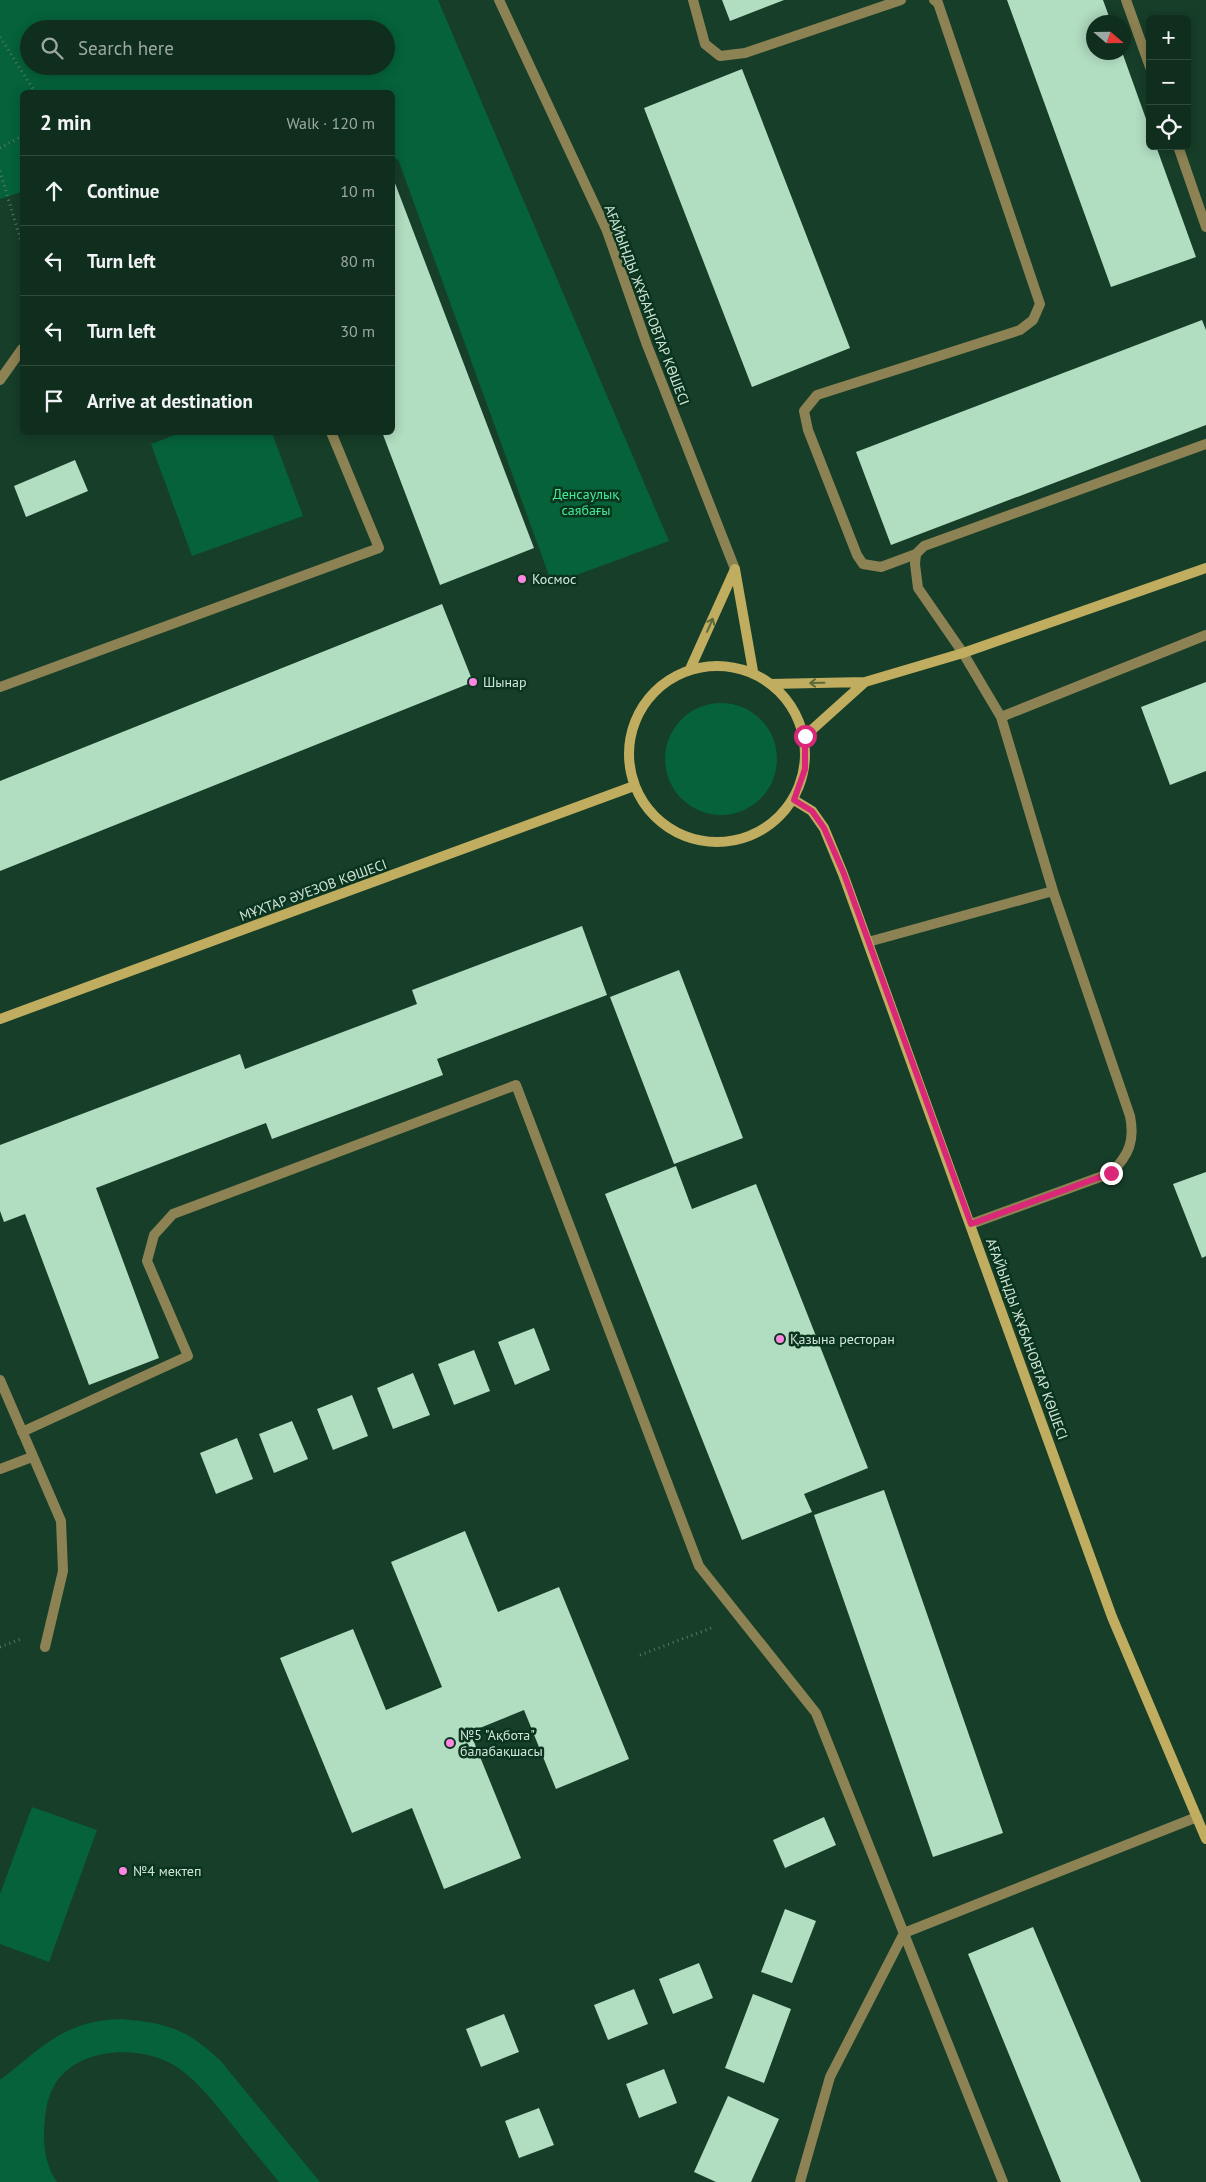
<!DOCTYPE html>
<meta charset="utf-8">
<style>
:root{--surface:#102e1e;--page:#1e3a2b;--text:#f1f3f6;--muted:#9ca8a4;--line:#304a3c}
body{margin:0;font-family:"PT Sans",sans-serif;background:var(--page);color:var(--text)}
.controls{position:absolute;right:15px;top:15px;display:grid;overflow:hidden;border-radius:8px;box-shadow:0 2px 12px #0003}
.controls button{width:45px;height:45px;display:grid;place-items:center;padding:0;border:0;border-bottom:1px solid var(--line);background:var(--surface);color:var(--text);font:25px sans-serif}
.compass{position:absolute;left:1086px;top:15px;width:45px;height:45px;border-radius:50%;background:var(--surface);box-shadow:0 2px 12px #0003;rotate:110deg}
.stop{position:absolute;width:15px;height:15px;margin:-11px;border:4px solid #db2777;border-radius:50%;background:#fff}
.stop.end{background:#db2777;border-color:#fff;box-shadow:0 1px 5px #0008}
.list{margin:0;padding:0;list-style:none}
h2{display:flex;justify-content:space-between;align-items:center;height:65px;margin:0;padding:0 20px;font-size:21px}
h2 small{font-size:16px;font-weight:400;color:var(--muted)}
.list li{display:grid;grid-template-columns:32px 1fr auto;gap:15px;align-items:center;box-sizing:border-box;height:70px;padding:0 20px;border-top:1px solid var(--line)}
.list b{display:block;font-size:19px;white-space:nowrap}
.list em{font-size:16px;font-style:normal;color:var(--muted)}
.icon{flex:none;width:28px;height:28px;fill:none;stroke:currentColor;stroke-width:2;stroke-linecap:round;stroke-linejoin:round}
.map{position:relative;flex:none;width:1206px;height:2182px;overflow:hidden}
.search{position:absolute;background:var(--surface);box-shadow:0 2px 12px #0003;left:20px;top:20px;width:375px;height:55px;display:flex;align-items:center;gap:12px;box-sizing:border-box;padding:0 18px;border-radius:28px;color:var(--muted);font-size:19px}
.panel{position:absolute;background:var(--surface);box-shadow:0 2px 12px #0003;left:20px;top:90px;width:375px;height:345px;border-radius:8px}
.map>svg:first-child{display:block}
</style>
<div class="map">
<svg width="1206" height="2182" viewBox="0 0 1206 2182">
<rect width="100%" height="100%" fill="#163e28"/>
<path fill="#056239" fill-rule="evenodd" d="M0,0H438L669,541L552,584L398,159L393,160L392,92H22V192L0,199ZM29,29H386V66H29Z
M183,432L272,433L303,516L192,556L151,444Z
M665 759a56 56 0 1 1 112 0a56 56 0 1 1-112 0Z
M32,1807L97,1830L49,1962L0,1944V1894Z
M120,2019C167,2023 185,2028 220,2060L320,2182H279C261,2160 243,2139 226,2117C210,2098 194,2077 172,2064C138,2045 78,2047 55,2084C46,2099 45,2115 44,2132C44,2150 46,2166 57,2182H0V2080C43,2047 63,2021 120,2019Z"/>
<path fill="#b1ddc1" d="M722,0H784L730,21Z
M1007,0H1103L1111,22H1094V52H1122L1150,130V146H1156L1196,257L1111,287Z
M742,69L850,348L752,387L644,108Z
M393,178L534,548L440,585L382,432H392Z
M1202,320L1206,330V425L891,545L856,452Z
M75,460L88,491L26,517L14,486Z
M442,604L473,682L0,871V781Z
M1206,682V771L1170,785L1141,707Z
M582,926L607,995L437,1059L443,1075L272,1139L266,1123L96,1188L159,1358L89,1385L25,1214L4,1222L0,1211V1145L240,1054L245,1069L417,1004L412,990Z
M679,970L743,1138L674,1164L610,997Z
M676,1166L692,1209L756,1184L868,1468L804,1494L812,1512L742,1540L605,1194Z
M1206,1172V1256L1202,1258L1173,1184Z
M534,1328L550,1370L515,1385L498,1342Z
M474,1350L490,1391L454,1405L438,1364Z
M413,1373L430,1415L393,1429L377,1388Z
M352,1395L368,1436L333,1450L317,1409Z
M292,1421L308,1459L274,1473L259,1434Z
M237,1438L253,1479L216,1494L200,1453Z
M884,1490L1003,1833L933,1857L814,1515Z
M465,1531L498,1612L559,1587L629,1759L556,1789L524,1710L470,1732L521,1858L444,1889L412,1808L352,1833L280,1658L353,1629L386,1710L442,1687L391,1562Z
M824,1817L836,1845L785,1868L773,1840Z
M785,1909L816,1921L792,1983L761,1972Z
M1033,1927L1141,2182H1061L968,1954Z
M699,1963L713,1998L673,2014L659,1979Z
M634,1989L648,2024L608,2040L594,2005Z
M753,1994L791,2009L764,2083L725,2068Z
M504,2014L519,2052L481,2067L466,2029Z
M664,2069L677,2103L639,2118L626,2084Z
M728,2096L779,2119L751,2182H716L694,2172Z
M539,2108L554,2145L519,2158L505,2121Z"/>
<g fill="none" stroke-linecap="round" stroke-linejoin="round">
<path stroke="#577965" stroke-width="3" stroke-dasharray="1 4" stroke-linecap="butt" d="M0,37L35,92
M0,148L22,136
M0,171L22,245
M0,1647L21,1639
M640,1655L714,1627"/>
<path stroke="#8d8253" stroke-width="10" d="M693,0L705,44L720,56L745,53L901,0
M1126,0L1150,67
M1178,146L1206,227
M0,380L22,349
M916,554L881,567L863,564L857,555L808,430L804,411L817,395L1020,330L1033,320L1040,304L938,3L934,0
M0,687L379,548L331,432
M1001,717L1206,635
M868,942L1053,891
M971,1224L1111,1173C1129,1155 1135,1141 1130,1116L1053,891L1001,717L963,653L918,588L915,564L916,554L924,546L1206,444
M0,1380L61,1521L63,1571L45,1647
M22,1432L188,1356L147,1261L154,1235L173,1214L516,1085L699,1566L816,1713L1003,2182
M0,1469L32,1457
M800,2182L830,2077L904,1933L1197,1817"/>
<path stroke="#8d8253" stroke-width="10" d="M499,0L607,231L647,345L735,569"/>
<path stroke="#c0ad5f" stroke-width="10" d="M629 754a88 88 0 1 1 176 0a88 88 0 1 1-176 0Z
M690,669L735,569L753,671
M770,684L865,682L963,653L1206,568
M805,736L865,682
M794,800L812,811L824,828L843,874L1112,1617L1206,1839
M0,1019L634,786"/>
</g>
<defs><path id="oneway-shaft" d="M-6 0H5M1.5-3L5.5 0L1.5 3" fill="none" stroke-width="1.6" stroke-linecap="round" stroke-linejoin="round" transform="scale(1.25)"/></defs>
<g stroke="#5c6a3b">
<use href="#oneway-shaft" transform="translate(710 625) rotate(-66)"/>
<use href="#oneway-shaft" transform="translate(817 683) rotate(179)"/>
</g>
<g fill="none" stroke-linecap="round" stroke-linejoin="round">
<path stroke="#db2777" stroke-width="6" d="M805,736V769L794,800L812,811L824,828L844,874L971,1224L1111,1173"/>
</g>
<g fill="#fd86e2" stroke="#0a341e" stroke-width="2">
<circle cx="522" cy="579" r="5"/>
<circle cx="473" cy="682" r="5"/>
<circle cx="780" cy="1339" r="5"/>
<circle cx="450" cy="1743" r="5"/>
<circle cx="123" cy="1871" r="5"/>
</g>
<g text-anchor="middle" stroke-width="5" stroke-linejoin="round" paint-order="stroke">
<g font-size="14" fill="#d0e5d7" stroke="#0a341e">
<text transform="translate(647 305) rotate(69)" y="5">АҒАЙЫНДЫ ЖҰБАНОВТАР КӨШЕСІ</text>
<text transform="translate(313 890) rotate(-20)" y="5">МҰХТАР ӘУЕЗОВ КӨШЕСІ</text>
<text transform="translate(1027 1339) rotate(70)" y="5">АҒАЙЫНДЫ ЖҰБАНОВТАР КӨШЕСІ</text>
</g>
<g font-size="14" fill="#45ea97" stroke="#0a341e">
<text x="586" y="499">Денсаулық<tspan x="586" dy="16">саябағы</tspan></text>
</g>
<g font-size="14" fill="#d0e5d7" stroke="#0a341e" text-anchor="start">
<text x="532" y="584">Космос</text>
<text x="483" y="687">Шынар</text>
<text x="790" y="1344">Қазына ресторан</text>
<text x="460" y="1740">№5 "Ақбота"<tspan x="460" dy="16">балабақшасы</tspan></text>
<text x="133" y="1876">№4 мектеп</text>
</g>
</g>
</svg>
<div class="controls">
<button>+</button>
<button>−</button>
<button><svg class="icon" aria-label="locate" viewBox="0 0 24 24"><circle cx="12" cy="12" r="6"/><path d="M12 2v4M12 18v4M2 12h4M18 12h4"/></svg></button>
</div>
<svg class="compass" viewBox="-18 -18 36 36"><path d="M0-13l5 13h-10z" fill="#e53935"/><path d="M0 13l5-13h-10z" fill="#9ca8a4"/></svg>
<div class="stop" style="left:805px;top:736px"></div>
<div class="stop end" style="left:1111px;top:1173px"></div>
<div class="search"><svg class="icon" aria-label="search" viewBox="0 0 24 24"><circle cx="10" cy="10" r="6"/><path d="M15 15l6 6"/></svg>Search here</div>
<section class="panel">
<h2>2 min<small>Walk · 120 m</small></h2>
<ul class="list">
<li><svg class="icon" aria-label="ahead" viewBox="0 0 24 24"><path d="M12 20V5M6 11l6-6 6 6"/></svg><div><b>Continue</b></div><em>10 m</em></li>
<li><svg class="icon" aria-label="left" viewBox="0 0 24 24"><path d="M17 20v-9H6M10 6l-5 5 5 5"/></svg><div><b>Turn left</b></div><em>80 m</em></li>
<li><svg class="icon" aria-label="left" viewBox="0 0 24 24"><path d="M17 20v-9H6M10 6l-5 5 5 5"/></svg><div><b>Turn left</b></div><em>30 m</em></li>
<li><svg class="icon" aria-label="arrive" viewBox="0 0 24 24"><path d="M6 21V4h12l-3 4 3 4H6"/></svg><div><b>Arrive at destination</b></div></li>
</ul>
</section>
</div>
